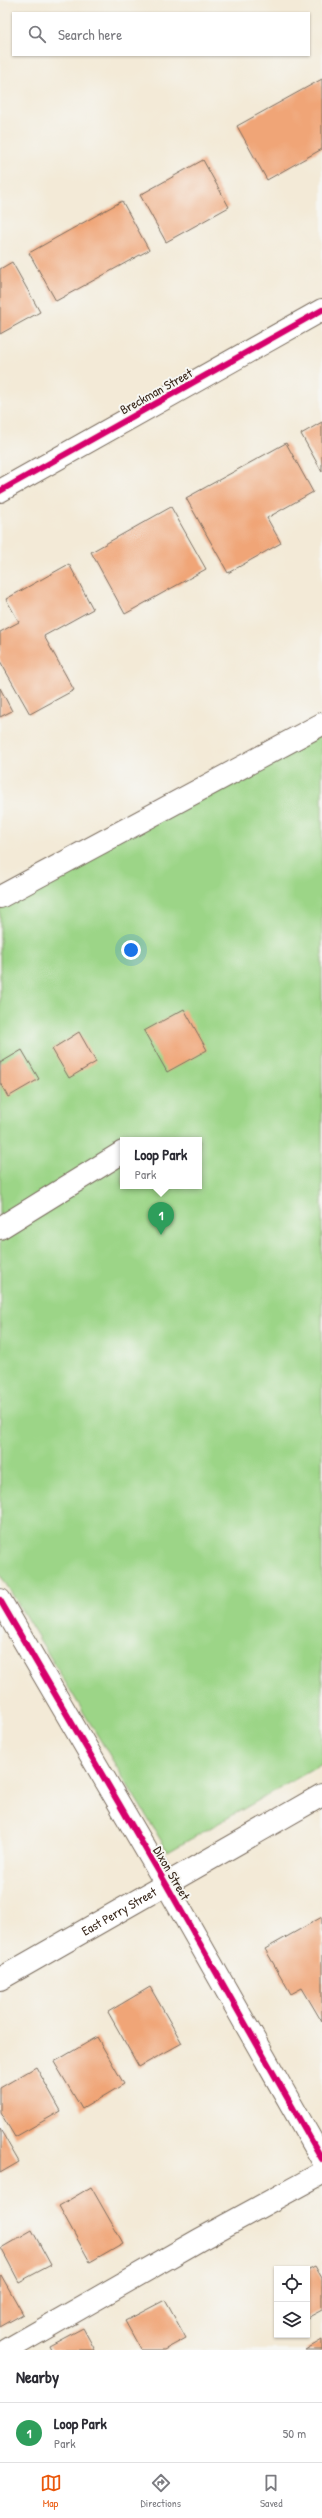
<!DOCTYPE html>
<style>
:root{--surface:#fff;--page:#f7f7f7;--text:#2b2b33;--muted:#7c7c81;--line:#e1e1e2;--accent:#ea580c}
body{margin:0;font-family:"Patrick Hand",sans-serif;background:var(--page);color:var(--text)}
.controls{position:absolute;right:12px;bottom:12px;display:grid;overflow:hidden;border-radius:0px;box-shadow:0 1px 3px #0004}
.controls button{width:36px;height:36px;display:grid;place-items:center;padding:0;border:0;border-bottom:1px solid var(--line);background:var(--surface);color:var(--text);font:20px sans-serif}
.you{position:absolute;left:131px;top:950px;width:14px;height:14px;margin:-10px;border:3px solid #fff;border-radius:50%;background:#1a73e8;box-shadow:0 0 0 6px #1a73e833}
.badge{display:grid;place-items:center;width:26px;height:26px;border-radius:50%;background:var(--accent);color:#fff;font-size:13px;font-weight:700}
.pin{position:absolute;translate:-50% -33px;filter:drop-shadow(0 1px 2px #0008)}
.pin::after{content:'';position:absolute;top:21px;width:14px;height:12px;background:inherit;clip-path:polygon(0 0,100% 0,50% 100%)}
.popup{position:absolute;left:120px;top:1137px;width:82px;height:52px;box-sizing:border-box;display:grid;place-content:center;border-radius:0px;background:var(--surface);filter:drop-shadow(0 1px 3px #0005);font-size:13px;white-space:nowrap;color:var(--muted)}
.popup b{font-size:15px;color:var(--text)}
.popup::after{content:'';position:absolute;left:50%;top:100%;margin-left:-8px;border:8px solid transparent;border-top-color:var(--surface)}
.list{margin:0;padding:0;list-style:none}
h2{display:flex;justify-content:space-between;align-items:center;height:52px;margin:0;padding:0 16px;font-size:17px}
h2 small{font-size:13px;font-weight:400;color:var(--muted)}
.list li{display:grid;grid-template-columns:26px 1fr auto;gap:12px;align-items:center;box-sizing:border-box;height:60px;padding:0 16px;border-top:1px solid var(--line)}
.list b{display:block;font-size:15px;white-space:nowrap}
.list p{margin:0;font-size:13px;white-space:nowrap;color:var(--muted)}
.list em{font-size:13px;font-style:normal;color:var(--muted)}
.icon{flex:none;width:22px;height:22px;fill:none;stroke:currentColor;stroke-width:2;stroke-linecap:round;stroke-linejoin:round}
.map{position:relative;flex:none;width:322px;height:2350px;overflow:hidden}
.search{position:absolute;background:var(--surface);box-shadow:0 1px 3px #0004;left:12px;right:12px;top:12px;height:44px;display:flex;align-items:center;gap:10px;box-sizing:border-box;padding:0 14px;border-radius:0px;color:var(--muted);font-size:15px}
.sheet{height:112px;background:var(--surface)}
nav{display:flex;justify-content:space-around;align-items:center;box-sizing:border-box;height:56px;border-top:1px solid var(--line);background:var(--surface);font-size:11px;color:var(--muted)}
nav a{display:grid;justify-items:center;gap:2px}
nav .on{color:var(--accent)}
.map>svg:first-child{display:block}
</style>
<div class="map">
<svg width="322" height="2350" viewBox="0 0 322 2350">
<rect width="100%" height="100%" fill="#f6f6f2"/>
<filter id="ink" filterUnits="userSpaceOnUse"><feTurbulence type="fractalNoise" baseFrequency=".025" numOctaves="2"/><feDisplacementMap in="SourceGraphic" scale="8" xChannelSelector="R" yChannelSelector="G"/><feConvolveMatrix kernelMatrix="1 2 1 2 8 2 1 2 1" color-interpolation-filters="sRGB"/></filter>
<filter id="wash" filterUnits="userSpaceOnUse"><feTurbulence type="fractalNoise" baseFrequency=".012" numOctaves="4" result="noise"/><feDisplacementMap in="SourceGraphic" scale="16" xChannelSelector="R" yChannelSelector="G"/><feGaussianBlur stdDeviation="0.9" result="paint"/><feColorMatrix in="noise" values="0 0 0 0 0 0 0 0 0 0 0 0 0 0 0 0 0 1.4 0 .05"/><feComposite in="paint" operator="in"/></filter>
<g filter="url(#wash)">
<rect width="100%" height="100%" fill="#f3ead7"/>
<path fill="#9cd587" stroke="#6c8052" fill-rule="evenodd" d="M322,724V1764L168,1852L0,1574V897ZM123,1140H199V1186H123Z"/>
<g id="blocks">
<path fill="#f0a577" d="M322,79V149L267,180L237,126Z
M203,160L229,207L166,242L140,195Z
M122,201L149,250L56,301L29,253Z
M12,262L40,312L0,334V269Z
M322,422V472L301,434Z
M286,443L313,492L267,518L281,543L228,573L186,498Z
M171,507L206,569L125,614L91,552Z
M69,564L93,609L44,636L74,690L30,714L0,661V632L19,622L6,599Z
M0,688L12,711L0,717Z
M184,1009L207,1050L167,1072L144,1031Z
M79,1032L96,1062L69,1078L52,1049Z
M22,1050L39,1079L8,1097L0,1083V1063Z
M322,1917V2022L302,1988L291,1994L265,1949Z
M150,1987L182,2043L139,2067L108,2012Z
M97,2037L124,2084L82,2109L54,2062Z
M36,2067L61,2111L15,2137L0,2112V2088Z
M0,2129L19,2162L0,2173Z
M91,2187L123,2243L90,2262L59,2206Z
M32,2230L51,2265L19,2282L1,2248Z
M315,2266L322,2278V2310L307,2318V2270Z
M1,2275L23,2314L0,2327V2276Z
M165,2300L186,2338L164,2350H141L125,2321Z
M83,2328L95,2350H51L49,2346Z
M322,2340V2350H305Z"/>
</g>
</g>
<g filter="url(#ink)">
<use href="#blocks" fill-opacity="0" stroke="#7b6d5f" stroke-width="1"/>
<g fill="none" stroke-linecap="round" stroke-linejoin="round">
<g stroke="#7b6d5f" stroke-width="24">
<g id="minor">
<path d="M0,491L322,310"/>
<path d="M0,897L322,724"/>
<path d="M0,1228L123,1152"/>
<path d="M0,1600L166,1884L322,2159"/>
<path id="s1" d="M0,1979L322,1795"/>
<path d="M7,2350L199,2240L322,2173"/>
</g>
</g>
<use href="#minor" stroke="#fff" stroke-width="22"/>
<g stroke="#f6f6f2" stroke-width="8">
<path id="cycleway" d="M0,491L322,310
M0,1600L166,1884L322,2159"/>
</g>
<use href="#cycleway" stroke="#d6006c" stroke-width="6"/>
</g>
</g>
<g text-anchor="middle" stroke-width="4" stroke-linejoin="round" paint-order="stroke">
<g font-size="13" fill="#3b2a1e" stroke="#f6f6f2">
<text transform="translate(156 391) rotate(-29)" y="5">Breckman Street</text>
<text transform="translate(172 1873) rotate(60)" y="5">Dixon Street</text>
<text dy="5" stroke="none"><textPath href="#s1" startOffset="137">East Perry Street</textPath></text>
</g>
</g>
</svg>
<div class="controls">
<button><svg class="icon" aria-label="locate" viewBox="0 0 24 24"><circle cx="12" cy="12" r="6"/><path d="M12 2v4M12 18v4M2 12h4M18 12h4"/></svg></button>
<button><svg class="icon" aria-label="layers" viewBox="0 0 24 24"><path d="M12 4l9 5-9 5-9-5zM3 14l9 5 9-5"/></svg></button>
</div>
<div class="you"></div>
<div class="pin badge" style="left:161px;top:1235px;background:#2e9e5b">1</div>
<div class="popup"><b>Loop Park</b>Park</div>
<div class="search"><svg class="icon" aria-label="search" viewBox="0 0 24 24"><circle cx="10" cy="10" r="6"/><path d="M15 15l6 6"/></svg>Search here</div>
</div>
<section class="sheet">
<h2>Nearby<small></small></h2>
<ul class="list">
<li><span class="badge" style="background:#2e9e5b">1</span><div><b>Loop Park</b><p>Park</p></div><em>50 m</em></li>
</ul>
</section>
<nav>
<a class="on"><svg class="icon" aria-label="map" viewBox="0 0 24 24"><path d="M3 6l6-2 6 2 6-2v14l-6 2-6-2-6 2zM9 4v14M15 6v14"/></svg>Map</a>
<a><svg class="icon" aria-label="directions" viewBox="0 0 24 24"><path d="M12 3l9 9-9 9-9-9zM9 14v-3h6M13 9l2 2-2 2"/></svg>Directions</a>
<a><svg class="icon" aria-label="saved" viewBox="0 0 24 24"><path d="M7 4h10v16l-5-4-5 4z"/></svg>Saved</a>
</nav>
